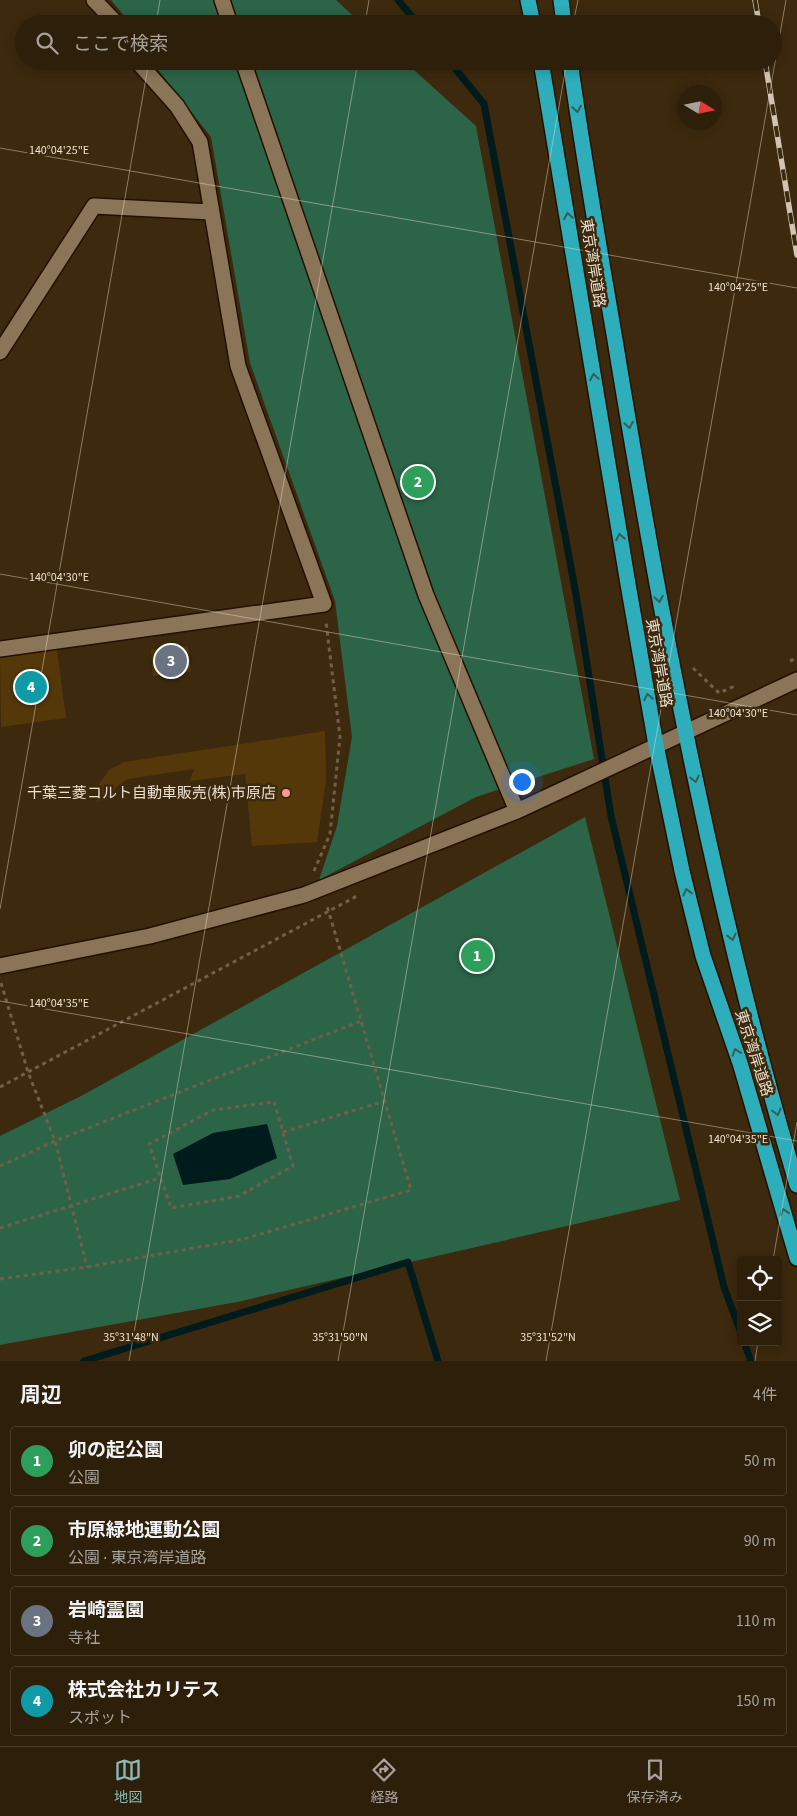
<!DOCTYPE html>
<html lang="ja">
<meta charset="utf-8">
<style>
:root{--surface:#2d1f0a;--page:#392c18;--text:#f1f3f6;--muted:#a7a29c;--line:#483d2b;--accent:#8bbbb9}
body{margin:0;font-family:"Source Sans 3","Noto Sans JP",sans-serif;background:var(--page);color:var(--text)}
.controls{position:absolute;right:15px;bottom:15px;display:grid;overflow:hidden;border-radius:5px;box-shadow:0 2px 12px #0003}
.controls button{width:45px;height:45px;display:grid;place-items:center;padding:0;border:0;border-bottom:1px solid var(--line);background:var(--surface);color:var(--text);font:25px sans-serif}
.compass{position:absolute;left:677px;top:85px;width:45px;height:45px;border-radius:50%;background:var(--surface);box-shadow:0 2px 12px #0003;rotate:100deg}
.you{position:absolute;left:521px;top:781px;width:18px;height:18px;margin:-12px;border:4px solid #fff;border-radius:50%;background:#1a73e8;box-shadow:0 0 0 8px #1a73e833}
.badge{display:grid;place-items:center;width:32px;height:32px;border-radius:50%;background:var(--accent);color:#fff;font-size:16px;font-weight:700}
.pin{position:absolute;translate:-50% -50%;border:2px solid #fff;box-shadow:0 1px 5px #0006}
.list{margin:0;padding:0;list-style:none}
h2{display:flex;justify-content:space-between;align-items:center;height:65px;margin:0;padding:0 20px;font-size:21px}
h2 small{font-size:16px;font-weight:400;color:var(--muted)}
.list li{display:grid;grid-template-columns:32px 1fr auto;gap:15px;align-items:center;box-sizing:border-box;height:70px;margin:0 10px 10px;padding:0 10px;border:1px solid var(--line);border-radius:5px}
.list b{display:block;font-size:19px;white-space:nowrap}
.list p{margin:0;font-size:16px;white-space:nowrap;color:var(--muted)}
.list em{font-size:16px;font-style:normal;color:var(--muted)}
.icon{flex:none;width:28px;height:28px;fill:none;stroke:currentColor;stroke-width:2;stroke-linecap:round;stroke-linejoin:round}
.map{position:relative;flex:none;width:797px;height:1361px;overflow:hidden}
.search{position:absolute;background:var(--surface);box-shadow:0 2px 12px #0003;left:15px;right:15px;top:15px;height:55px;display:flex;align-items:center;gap:12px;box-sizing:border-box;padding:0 18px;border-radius:28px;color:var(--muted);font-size:19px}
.sheet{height:385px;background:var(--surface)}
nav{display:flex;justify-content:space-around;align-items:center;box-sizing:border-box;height:70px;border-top:1px solid var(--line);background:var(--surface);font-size:14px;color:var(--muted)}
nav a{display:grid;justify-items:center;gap:2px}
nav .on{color:var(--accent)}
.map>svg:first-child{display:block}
</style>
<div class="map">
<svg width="797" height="1361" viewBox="0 0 797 1361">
<rect width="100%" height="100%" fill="#3c290e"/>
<path fill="#2c6447" d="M111,0H336L362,24H131Z
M151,61H404L476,126L594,759L476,797L319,880L337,826L352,737L335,601L250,363L211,137Z
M585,817L680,1200L237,1302L0,1345V1136L83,1095Z"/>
<path fill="#001b1c" d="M267,1124L277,1158L230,1179L183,1185L173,1154L213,1133Z"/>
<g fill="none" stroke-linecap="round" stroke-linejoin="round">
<path stroke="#001b1c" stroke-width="7" d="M398,0L418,24
M449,61L484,104L576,594L611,816L724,1287L741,1333
M744,1342L751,1361
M84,1361L408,1262L438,1361"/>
</g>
<path fill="#55380a" d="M188,646L191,672L153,676L151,650Z
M57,649L66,718L1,727L0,656Z
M325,731L326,781L317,842L252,846L245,774L190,781L194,769L128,779L116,787L108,800L96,802L99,784L109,770L124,762Z"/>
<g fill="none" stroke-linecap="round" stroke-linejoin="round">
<g stroke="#210" stroke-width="18">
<path id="minor" d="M94,0L117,24
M222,0L230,24
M243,61L426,595L517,811
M0,352L94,206L211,212
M0,649L324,604L238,366L200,142L177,106L137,61
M0,966L150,936L304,895L517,811L797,680"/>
</g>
<g stroke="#210" stroke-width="18">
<path id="highway" d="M528,0L533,24
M561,0L564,24
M541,61L628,584L656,745L682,871L703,956L740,1063L797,1258
M570,61C583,156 600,251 616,346C662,628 715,910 797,1185"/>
</g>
<path stroke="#716049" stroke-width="3" stroke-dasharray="4 4" stroke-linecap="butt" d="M790,661L797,658
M693,668L719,693L737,685
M314,871L330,834L340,737L326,622
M1,983L28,1072L55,1141L87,1267
M0,1087L357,896
M274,1102L293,1166L239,1196L171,1208L149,1144L213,1110Z
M283,1132L385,1101
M0,1166L55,1141L361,1021
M0,1228L160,1178
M0,1279L87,1267L244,1239L411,1190L327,906"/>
<use href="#minor" stroke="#8b7559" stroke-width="15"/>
<use href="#highway" stroke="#2eaeba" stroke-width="15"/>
<g stroke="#d1c4b2" stroke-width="5.5">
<path id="rail" d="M755,0L759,24
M765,61L797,255"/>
</g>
<use href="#rail" stroke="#3c290e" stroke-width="4" stroke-dasharray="11" stroke-linecap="butt"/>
</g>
<defs><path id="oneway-chevron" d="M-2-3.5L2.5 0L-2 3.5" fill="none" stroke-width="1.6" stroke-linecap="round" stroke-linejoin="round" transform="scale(1.25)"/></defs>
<g stroke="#365e53">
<use href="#oneway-chevron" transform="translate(577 109) rotate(81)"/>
<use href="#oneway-chevron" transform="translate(568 216) rotate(-99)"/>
<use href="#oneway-chevron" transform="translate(594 377) rotate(-99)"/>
<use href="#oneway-chevron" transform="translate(629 425) rotate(81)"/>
<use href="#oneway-chevron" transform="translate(620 537) rotate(-99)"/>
<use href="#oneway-chevron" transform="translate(659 599) rotate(80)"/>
<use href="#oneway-chevron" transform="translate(648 697) rotate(-100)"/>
<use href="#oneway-chevron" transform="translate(695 779) rotate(77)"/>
<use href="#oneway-chevron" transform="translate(687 892) rotate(-104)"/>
<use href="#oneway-chevron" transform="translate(732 937) rotate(76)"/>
<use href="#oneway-chevron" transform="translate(736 1052) rotate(-109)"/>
<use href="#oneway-chevron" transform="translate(777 1112) rotate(75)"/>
<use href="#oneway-chevron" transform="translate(784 1212) rotate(-106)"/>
</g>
<path fill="none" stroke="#ece0d0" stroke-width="1" stroke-opacity="0.45" d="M156,24L160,0M365,24L369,0M573,24L578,0M0,148L797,288M0,574L797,715M0,909L149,61M0,1001L797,1141M773,1260L797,1122M129,1361L358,61M338,1361L567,61M546,1361L786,0M755,1361L758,1342"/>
<circle fill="#f59d8f" stroke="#3c290e" stroke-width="2" cx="286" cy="793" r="5"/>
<g text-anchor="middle" stroke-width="5" stroke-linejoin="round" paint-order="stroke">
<g font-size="15" fill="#ece0d0" stroke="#3c290e">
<text transform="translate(593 263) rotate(81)" y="5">東京湾岸道路</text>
<text transform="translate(659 663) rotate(80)" y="5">東京湾岸道路</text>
<text transform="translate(754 1053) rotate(72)" y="5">東京湾岸道路</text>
</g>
<g font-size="15" fill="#ece0d0" stroke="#3c290e" text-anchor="end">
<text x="276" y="798">千葉三菱コルト自動車販売(株)市原店</text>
</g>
</g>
<g font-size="12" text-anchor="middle" fill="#ece0d0" stroke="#3c290e" stroke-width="5" stroke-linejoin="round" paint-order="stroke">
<text x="59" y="154">140°04'25"E</text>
<text x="738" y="291">140°04'25"E</text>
<text x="59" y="581">140°04'30"E</text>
<text x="738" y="717">140°04'30"E</text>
<text x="59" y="1007">140°04'35"E</text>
<text x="738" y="1143">140°04'35"E</text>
<text x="131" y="1341">35°31'48"N</text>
<text x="340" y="1341">35°31'50"N</text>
<text x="548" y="1341">35°31'52"N</text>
</g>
</svg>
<div class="controls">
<button><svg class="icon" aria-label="locate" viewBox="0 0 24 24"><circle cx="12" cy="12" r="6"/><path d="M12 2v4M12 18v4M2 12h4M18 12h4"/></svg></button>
<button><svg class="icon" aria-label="layers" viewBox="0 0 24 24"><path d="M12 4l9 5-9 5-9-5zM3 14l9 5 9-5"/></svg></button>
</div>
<svg class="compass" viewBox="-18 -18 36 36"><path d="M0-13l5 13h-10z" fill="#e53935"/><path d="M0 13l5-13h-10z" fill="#a7a29c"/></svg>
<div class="you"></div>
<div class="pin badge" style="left:477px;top:956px;background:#2e9e5b">1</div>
<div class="pin badge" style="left:418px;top:482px;background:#2e9e5b">2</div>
<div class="pin badge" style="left:171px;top:661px;background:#6b7280">3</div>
<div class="pin badge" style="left:31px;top:687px;background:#0f9aa8">4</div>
<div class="search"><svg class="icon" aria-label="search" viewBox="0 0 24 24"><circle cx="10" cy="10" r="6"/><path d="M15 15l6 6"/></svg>ここで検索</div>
</div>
<section class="sheet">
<h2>周辺<small>4件</small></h2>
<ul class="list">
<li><span class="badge" style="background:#2e9e5b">1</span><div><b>卯の起公園</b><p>公園</p></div><em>50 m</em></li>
<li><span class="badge" style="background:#2e9e5b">2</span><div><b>市原緑地運動公園</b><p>公園 · 東京湾岸道路</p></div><em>90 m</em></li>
<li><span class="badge" style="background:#6b7280">3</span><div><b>岩崎霊園</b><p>寺社</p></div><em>110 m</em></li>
<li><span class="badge" style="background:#0f9aa8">4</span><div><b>株式会社カリテス</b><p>スポット</p></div><em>150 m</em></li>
</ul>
</section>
<nav>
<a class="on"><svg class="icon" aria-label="map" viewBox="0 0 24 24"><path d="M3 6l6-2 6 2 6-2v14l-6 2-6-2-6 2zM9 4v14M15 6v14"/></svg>地図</a>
<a><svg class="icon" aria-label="directions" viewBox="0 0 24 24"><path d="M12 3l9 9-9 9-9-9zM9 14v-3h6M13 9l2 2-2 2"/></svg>経路</a>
<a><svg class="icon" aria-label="saved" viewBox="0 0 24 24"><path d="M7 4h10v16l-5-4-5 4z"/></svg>保存済み</a>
</nav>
